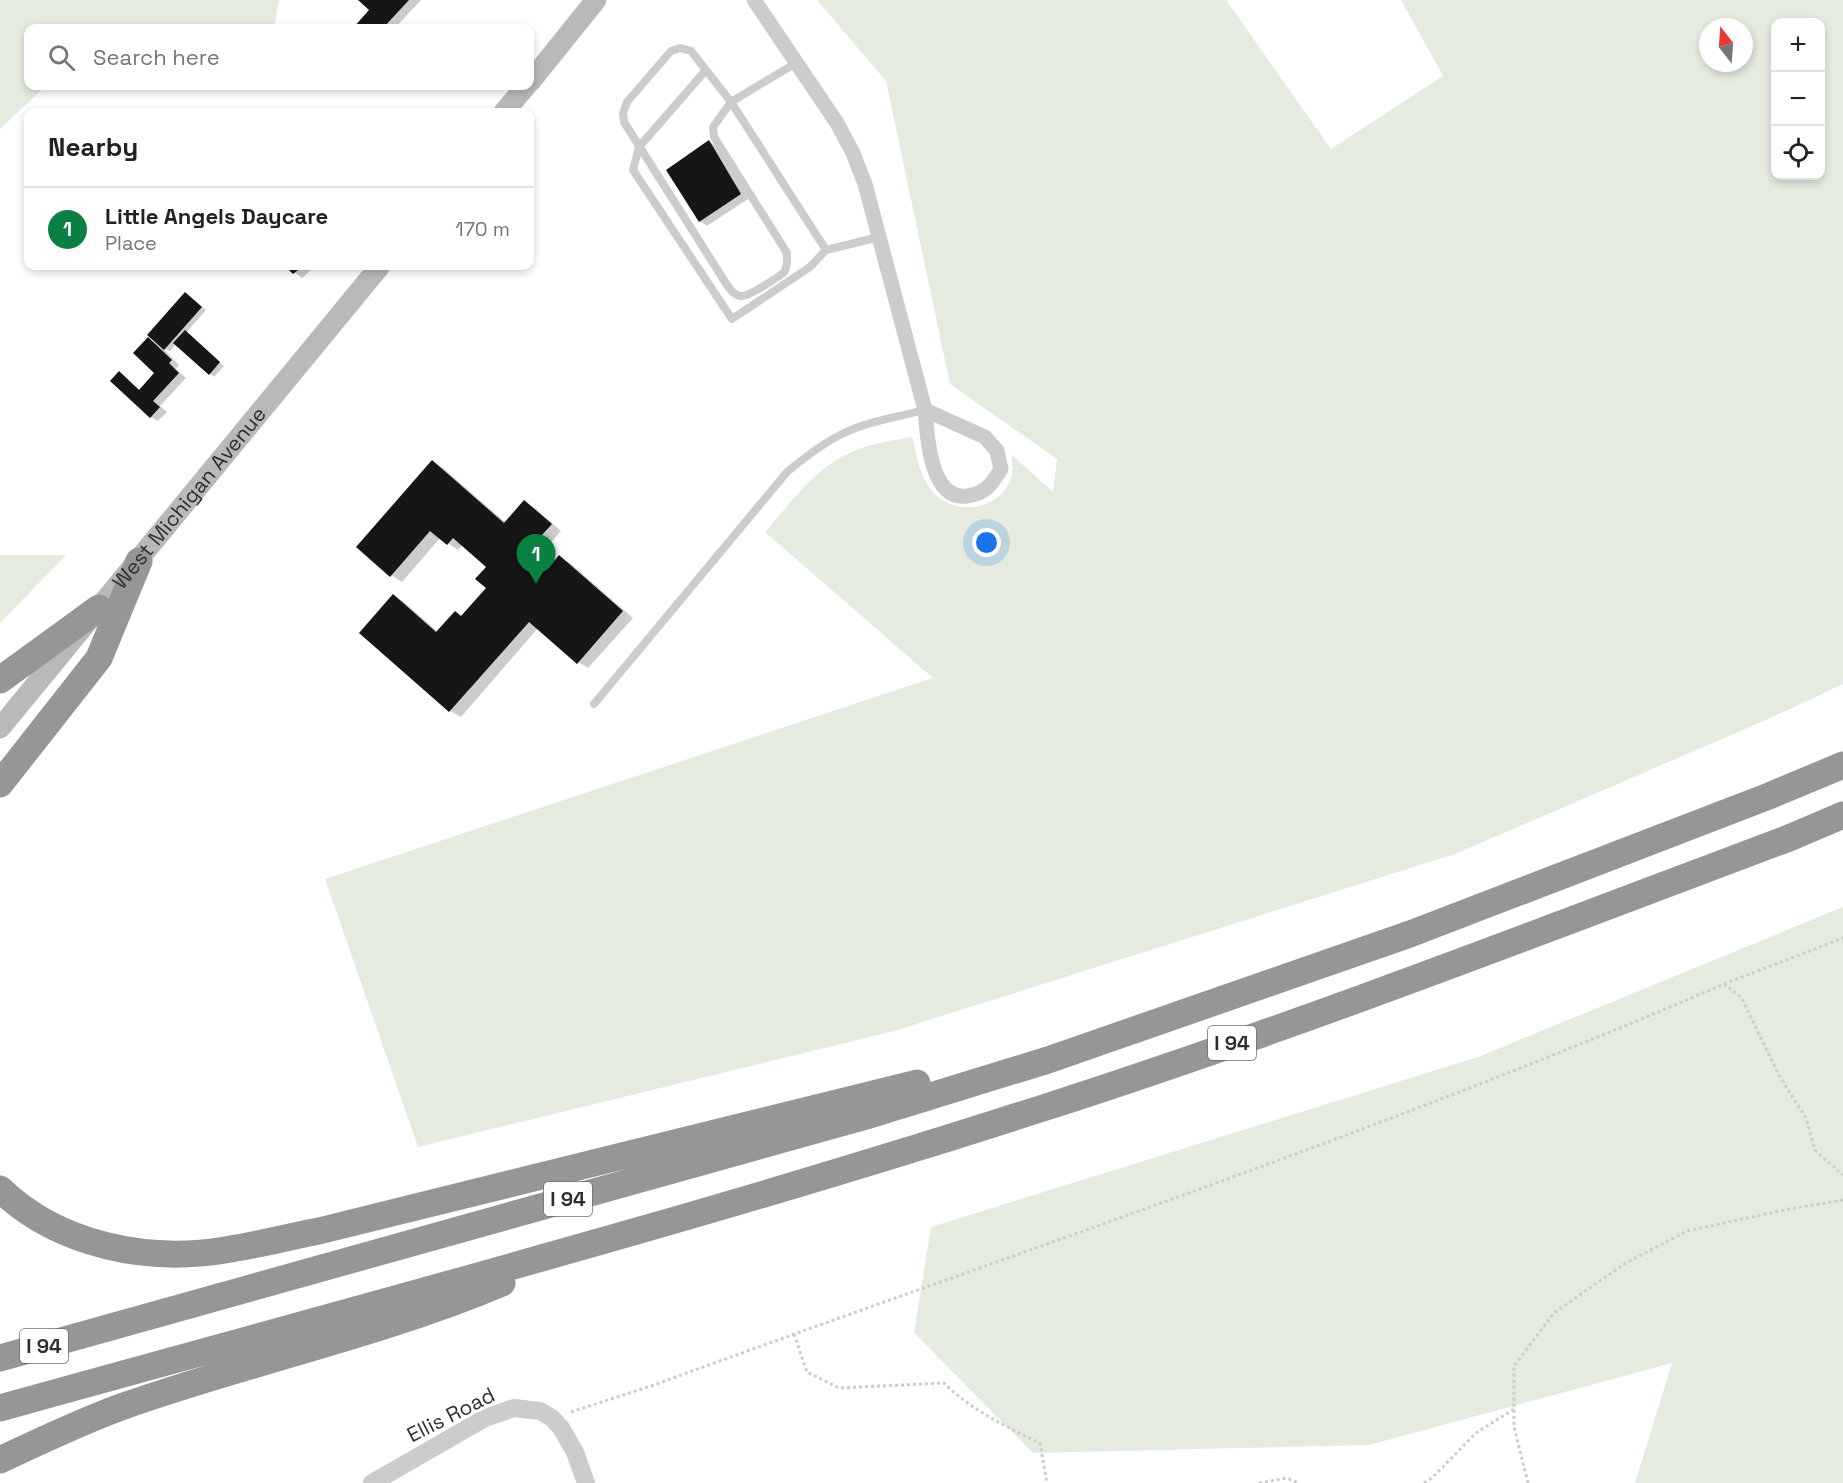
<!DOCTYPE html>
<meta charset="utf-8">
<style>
:root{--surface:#fff;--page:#f6f6f6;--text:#222;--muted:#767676;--line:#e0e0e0;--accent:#0b8043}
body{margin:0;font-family:"Space Grotesk",sans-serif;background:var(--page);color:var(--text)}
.controls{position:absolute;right:18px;top:18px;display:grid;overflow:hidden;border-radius:12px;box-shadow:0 3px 9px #0003}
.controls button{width:54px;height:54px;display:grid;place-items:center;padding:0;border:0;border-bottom:2px solid var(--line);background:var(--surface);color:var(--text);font:30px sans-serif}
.compass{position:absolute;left:1699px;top:18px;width:54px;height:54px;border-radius:50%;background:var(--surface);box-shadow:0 3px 9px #0003;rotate:343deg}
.you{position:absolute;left:987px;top:543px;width:21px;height:21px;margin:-15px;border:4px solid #fff;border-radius:50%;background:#1a73e8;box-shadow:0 0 0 9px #1a73e833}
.badge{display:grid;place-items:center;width:39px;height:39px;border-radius:50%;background:var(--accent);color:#fff;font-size:20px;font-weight:700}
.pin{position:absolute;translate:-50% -50px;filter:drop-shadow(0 2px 3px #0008)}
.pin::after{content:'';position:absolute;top:32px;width:21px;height:18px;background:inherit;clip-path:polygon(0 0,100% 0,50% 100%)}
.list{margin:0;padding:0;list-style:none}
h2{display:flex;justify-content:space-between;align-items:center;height:78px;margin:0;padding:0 24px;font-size:26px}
h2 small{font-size:20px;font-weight:400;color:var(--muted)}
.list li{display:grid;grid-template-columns:39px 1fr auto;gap:18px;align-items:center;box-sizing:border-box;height:84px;padding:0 24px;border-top:2px solid var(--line)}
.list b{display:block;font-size:22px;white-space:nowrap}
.list p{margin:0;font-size:20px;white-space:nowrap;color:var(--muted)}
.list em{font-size:20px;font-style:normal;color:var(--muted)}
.icon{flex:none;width:33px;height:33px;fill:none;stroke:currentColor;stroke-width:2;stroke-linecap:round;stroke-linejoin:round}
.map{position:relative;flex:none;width:1843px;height:1483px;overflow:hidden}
.search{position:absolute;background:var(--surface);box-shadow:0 3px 9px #0003;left:24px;top:24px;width:510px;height:66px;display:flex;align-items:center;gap:15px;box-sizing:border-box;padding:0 21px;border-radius:12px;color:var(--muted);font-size:22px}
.panel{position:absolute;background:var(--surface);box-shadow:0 3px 9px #0003;left:24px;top:108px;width:510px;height:162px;border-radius:12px}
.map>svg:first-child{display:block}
</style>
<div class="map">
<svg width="1843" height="1483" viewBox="0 0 1843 1483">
<rect width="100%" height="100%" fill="#fff"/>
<path fill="#e5ebdf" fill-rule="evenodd" d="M0,0H279L274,28H28V86H46L0,129Z
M817,0H1226L1331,149L1443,76L1401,0H1843V684L1766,720L1455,854L894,1031L418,1147L325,879L933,678L765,532C795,498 818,463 862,448C878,442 896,440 912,437C917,456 920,479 934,493C956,517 1001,510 1011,478C1013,471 1012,463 1012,455L1053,492L1057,459L950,384L886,81ZM1776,22H1820V176H1776ZM1708,27H1744V63H1708Z
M0,555H66L0,623Z
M1843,907V1483H1635L1672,1363L1369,1445L1033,1453L914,1333L931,1227L1478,1057Z"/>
<path fill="#0003" d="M360,0H421L395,28L389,24L385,28H355L372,10Z
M710,142L717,147L748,199L707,226L700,221Z
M287,266H315L302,278Z
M186,294L206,310L186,333L224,366L214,377L176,344L170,351L161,346L179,365L176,369L186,378L160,406L167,412L158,421L151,417L119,373L140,390L156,373L148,339L159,345Z
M432,462L443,468L506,523L525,502L535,508L561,531L540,555L552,566L560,557L570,563L633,618L588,668L578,662L538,628L461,717L450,711L361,633L394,596L404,602L438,632L455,612L463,617L488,588V567L463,545L458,550L440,538L402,582L391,575Z"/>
<path fill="#161616" d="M358,0H409L383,28H353L369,10Z
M709,140L741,194L699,222L666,170Z
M285,266H303L293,274Z
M185,292L202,307L164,350L147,335Z
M185,330L220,362L209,375L173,343Z
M148,337L172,360L169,363L179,373L153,401L160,407L150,418L110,381L119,371L139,390L154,373L133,353Z
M432,460L504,523L524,500L552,524L530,548L550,566L559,555L623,611L577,664L529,622L449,712L359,633L393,594L436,632L455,611L461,616L486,588L475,579L486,567L453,538L447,545L430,531L390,577L356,547Z"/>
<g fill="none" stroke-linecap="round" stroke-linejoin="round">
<path stroke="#ccc" stroke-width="3" stroke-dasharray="3 3" stroke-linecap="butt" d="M1724,984L1843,938
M794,1334L807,1372L839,1388L944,1383C971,1410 1005,1426 1040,1443L1047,1483
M571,1412L654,1385C1011,1254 1374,1135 1724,984L1741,997L1781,1079L1806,1118L1815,1150L1843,1175
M1259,1483L1287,1478L1299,1483
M1424,1483L1432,1478L1476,1433L1514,1409
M1528,1483L1514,1427V1366L1554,1313L1624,1264L1687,1231L1789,1209L1843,1200"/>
<path stroke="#ccc" stroke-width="8" d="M796,63L731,102L713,127L714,137L787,253C787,259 788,267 784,272C779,277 749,296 742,296C735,296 731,291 727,285L624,122L623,113L627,102L671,51L680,48L691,51L706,70L731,102L826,250
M706,70L639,147L633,170L732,319L810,267L826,250L879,237
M594,704L787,472C805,457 823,443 844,433C869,421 898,417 925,410"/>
<path stroke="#ccc" stroke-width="15" d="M754,0L837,123L853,153L865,184L925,410C927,435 930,501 967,496C985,494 992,484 1001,469L997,451L985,437L925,410"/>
<path stroke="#ccc" stroke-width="18" d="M372,1483L485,1418L514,1408L540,1411L552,1418L561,1428L575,1452L586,1483"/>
<g stroke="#b9b9b9" stroke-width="21">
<path d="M530,82L596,0"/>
<path d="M504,112L526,86"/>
<path id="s1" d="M0,728L380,266"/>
</g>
<path stroke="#969696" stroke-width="27" d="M0,680L99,608
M0,784L99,658L139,561
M0,1189C58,1245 147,1263 225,1250C257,1245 288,1237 319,1231L917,1083
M0,1358L866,1116L1048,1060L1410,934L1769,796L1843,765
M0,1408C349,1311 699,1219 1043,1108C1295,1027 1542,931 1789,838L1843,815
M0,1460C40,1441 80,1422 121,1407C247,1362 379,1335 502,1283"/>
</g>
<g text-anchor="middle" stroke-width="6" stroke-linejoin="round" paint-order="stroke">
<g fill="#fff" stroke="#6d6d6d" stroke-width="1.5">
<rect x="1208" y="1026" width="48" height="34" rx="4.5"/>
<rect x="544" y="1182" width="48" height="34" rx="4.5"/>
<rect x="20" y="1329" width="48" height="34" rx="4.5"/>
</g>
<g font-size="20" font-weight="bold" fill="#2f2f2f">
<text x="1232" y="1050">I 94</text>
<text x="568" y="1206">I 94</text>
<text x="44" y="1353">I 94</text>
</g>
<g font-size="21" fill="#2f2f2f" stroke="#fff">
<text dy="7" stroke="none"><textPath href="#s1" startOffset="298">West Michigan Avenue</textPath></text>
<text transform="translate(451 1415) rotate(-27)" y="7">Ellis Road</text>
</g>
</g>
</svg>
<div class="controls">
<button>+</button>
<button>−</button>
<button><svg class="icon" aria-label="locate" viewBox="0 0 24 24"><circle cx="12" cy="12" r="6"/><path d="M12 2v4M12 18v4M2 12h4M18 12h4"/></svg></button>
</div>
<svg class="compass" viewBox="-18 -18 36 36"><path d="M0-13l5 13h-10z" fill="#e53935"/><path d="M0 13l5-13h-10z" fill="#767676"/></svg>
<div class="you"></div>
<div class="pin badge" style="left:536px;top:584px">1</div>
<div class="search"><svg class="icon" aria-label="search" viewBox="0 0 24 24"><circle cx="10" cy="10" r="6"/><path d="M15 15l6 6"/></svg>Search here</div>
<section class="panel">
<h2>Nearby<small></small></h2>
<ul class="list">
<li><span class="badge">1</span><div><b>Little Angels Daycare</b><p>Place</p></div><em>170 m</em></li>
</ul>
</section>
</div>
